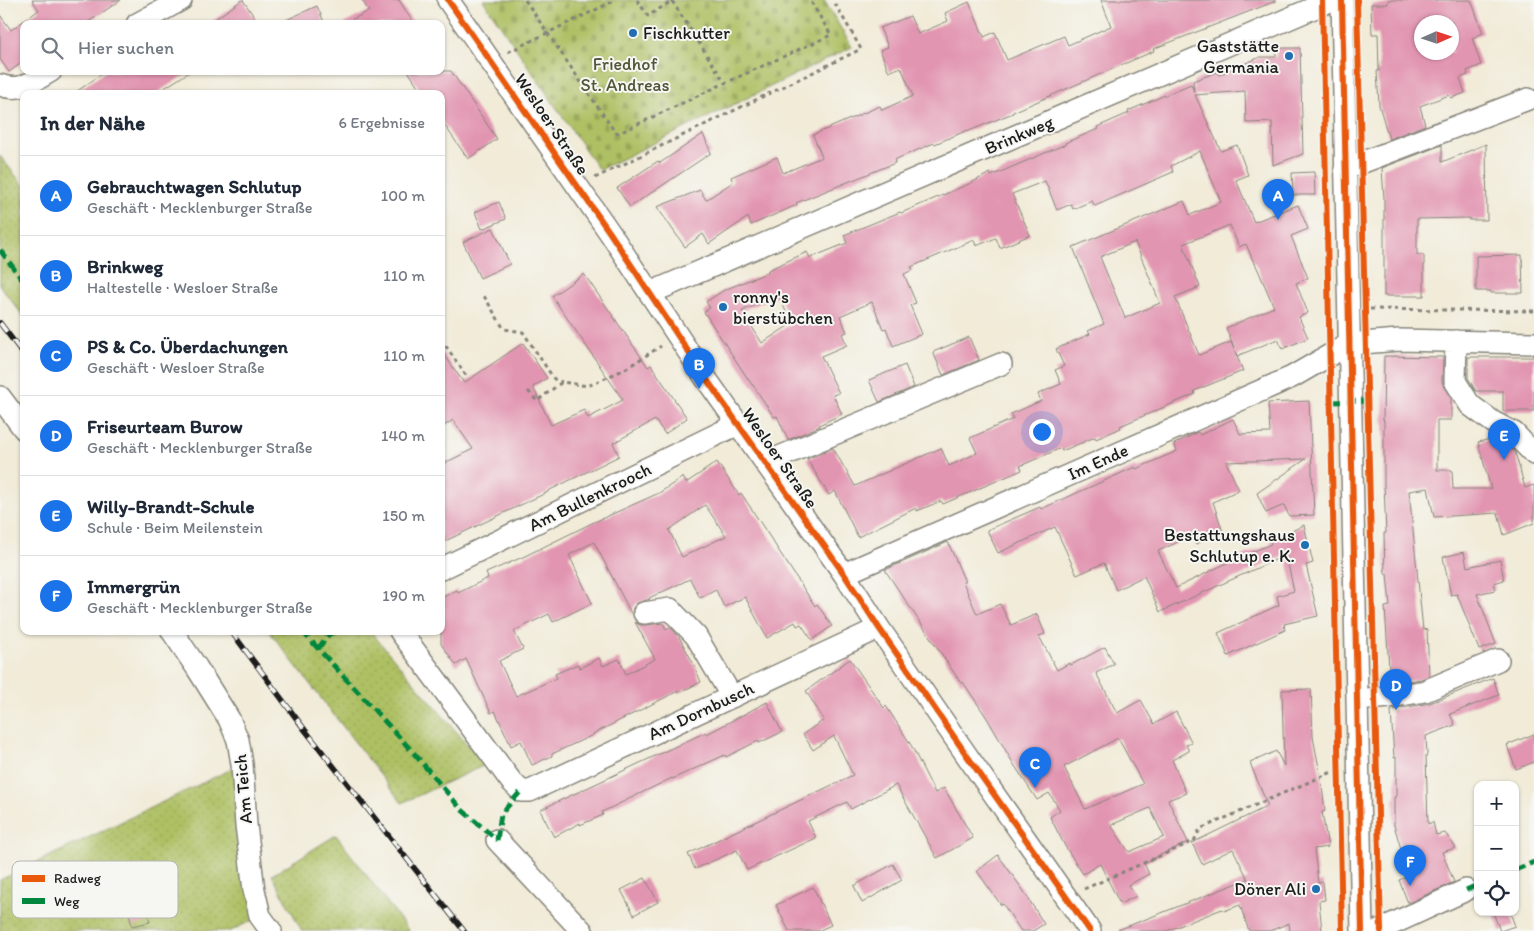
<!DOCTYPE html>
<html lang="de">
<meta charset="utf-8">
<style>
:root{--surface:#fff;--page:#f2f2f3;--text:#1f2937;--muted:#747a83;--line:#e0e1e3;--accent:#1a73e8}
body{margin:0;font-family:Itim,sans-serif;background:var(--page);color:var(--text)}
.controls{position:absolute;right:15px;bottom:15px;display:grid;overflow:hidden;border-radius:10px;box-shadow:0 1px 4px #0004}
.controls button{width:45px;height:45px;display:grid;place-items:center;padding:0;border:0;border-bottom:1px solid var(--line);background:var(--surface);color:var(--text);font:25px sans-serif}
.compass{position:absolute;left:1414px;top:15px;width:45px;height:45px;border-radius:50%;background:var(--surface);box-shadow:0 1px 4px #0004;rotate:87deg}
.you{position:absolute;left:1041px;top:431px;width:18px;height:18px;margin:-12px;border:4px solid #fff;border-radius:50%;background:#1a73e8;box-shadow:0 0 0 8px #1a73e833}
.badge{display:grid;place-items:center;width:32px;height:32px;border-radius:50%;background:var(--accent);color:#fff;font-size:16px;font-weight:700}
.pin{position:absolute;translate:-50% -41px;filter:drop-shadow(0 1px 2px #0008)}
.pin::after{content:'';position:absolute;top:26px;width:18px;height:15px;background:inherit;clip-path:polygon(0 0,100% 0,50% 100%)}
.list{margin:0;padding:0;list-style:none}
h2{display:flex;justify-content:space-between;align-items:center;height:65px;margin:0;padding:0 20px;font-size:21px}
h2 small{font-size:16px;font-weight:400;color:var(--muted)}
.list li{display:grid;grid-template-columns:32px 1fr auto;gap:15px;align-items:center;box-sizing:border-box;height:80px;padding:0 20px;border-top:1px solid var(--line)}
.list b{display:block;font-size:19px;white-space:nowrap}
.list p{margin:0;font-size:16px;white-space:nowrap;color:var(--muted)}
.list em{font-size:16px;font-style:normal;color:var(--muted)}
.icon{flex:none;width:28px;height:28px;fill:none;stroke:currentColor;stroke-width:2;stroke-linecap:round;stroke-linejoin:round}
.map{position:relative;flex:none;width:1534px;height:931px;overflow:hidden}
.search{position:absolute;background:var(--surface);box-shadow:0 1px 4px #0004;left:20px;top:20px;width:425px;height:55px;display:flex;align-items:center;gap:12px;box-sizing:border-box;padding:0 18px;border-radius:10px;color:var(--muted);font-size:19px}
.panel{position:absolute;background:var(--surface);box-shadow:0 1px 4px #0004;left:20px;top:90px;width:425px;height:545px;border-radius:10px}
.map>svg:first-child{display:block}
</style>
<div class="map">
<svg width="1534" height="931" viewBox="0 0 1534 931">
<defs>
<pattern id="grass-dots" width="8" height="8" patternUnits="userSpaceOnUse" patternTransform="scale(1.25)"><rect width="8" height="8" fill="#aec064"/><path d="M2 2h.1M6 6h.1" fill="none" stroke="#95a456" stroke-width="1.8" stroke-linecap="round"/></pattern>
<pattern id="cemetery-stones" width="16" height="16" patternUnits="userSpaceOnUse" patternTransform="scale(1.25)"><rect width="16" height="16" fill="#aec064"/><path d="M2 7V4a2 2 0 0 1 4 0v3zM10 15v-3a2 2 0 0 1 4 0v3z" fill="#95a456"/></pattern>
</defs>
<rect width="100%" height="100%" fill="#f6f6f2"/>
<filter id="ink" filterUnits="userSpaceOnUse"><feTurbulence type="fractalNoise" baseFrequency=".02" numOctaves="2"/><feDisplacementMap in="SourceGraphic" scale="10" xChannelSelector="R" yChannelSelector="G"/><feConvolveMatrix kernelMatrix="1 2 1 2 8 2 1 2 1" color-interpolation-filters="sRGB"/></filter>
<filter id="wash" filterUnits="userSpaceOnUse"><feTurbulence type="fractalNoise" baseFrequency=".0096" numOctaves="4" result="noise"/><feDisplacementMap in="SourceGraphic" scale="20" xChannelSelector="R" yChannelSelector="G"/><feGaussianBlur stdDeviation="1.12" result="paint"/><feColorMatrix in="noise" values="0 0 0 0 0 0 0 0 0 0 0 0 0 0 0 0 0 1.4 0 .05"/><feComposite in="paint" operator="in"/></filter>
<g filter="url(#wash)">
<rect width="100%" height="100%" fill="#f1ebd8"/>
<path fill="url(#grass-dots)" stroke="#656e40" d="M0,156L24,186V317L0,286Z
M269,631H370L485,765L402,803Z
M242,764L260,916L231,931H0V880Z
M336,835L409,931H302L272,875Z"/>
<path fill="url(#cemetery-stones)" stroke="#656e40" d="M483,0H824L852,47L599,170Z"/>
<g id="blocks">
<path fill="#e295b1" fill-rule="evenodd" d="M32,0H121L85,24H24V61L9,72L0,59V15L11,30L39,10Z
M243,0L259,24H208L242,0Z
M362,0H399L414,24H343L369,11Z
M1101,0H1276V1L1153,49L1154,51L1013,112V113L969,131L968,130L935,144L934,143L894,160L895,163L796,203L797,205L751,225L748,217L709,244L703,234L685,247L657,207L700,190L706,200L733,182L731,177L777,157L783,173L822,157L813,135L880,106L882,110L913,96L901,67L889,72L880,50L888,47L880,28L910,16L918,34L948,21L945,13L969,2L984,37L995,32L1007,60L1064,36L1068,45L1111,26Z
M1388,0H1471L1483,33L1472,38L1481,65L1467,71L1468,75L1460,78L1465,93L1451,98L1449,95L1420,106L1425,125L1389,139L1379,105L1377,71H1379L1378,34H1372L1371,4H1388ZM1422,22H1452V52H1422Z
M317,6L325,24H277Z
M1276,48H1300L1303,154L1273,165L1272,122L1246,123L1245,91L1195,95L1221,151L1237,145L1248,175L1236,180L1254,222L1298,205L1308,229L1291,236L1308,278L1296,283L1308,313L1299,317L1308,338L1282,349L1278,339L1237,356L1226,328L1274,307L1255,263H1254L1246,244L1239,247L1230,225L1183,244L1200,287L1175,297L1199,355L1231,342L1243,371L1194,391L1195,394L1120,426L1121,428L1096,439L1095,437L1062,451L1061,448L1020,466L1022,470L943,504L941,501L917,511L916,508L858,537L835,491L829,495L807,459L833,448L855,486L941,448L949,466L977,453L970,438L1013,419L1011,414L1041,401L1038,394L1061,384L1055,370L1064,366L1056,349L1090,334L1088,331L1104,324L1073,247L1184,201L1190,215L1221,202L1200,151L1171,166L1173,172L1095,206L1092,201L1073,209L1071,204L1057,210L1045,181L1012,194L1030,235L1000,248L996,238L976,246L974,240L911,267L913,270L904,274L916,303L910,305L922,334L893,346L886,328L883,329L872,302L840,316L847,332L842,334L847,345L821,356L839,393L833,395L842,414L819,425L820,426L788,440L777,416L774,417L753,385H752L704,312L710,308L706,302L724,290L769,272L768,270L807,252L810,258L847,243L844,235L900,212L901,213L971,183L990,173L991,176L1066,144L1065,143L1098,129L1097,127L1129,113L1128,111L1151,101L1191,84L1194,92L1193,81L1217,72L1219,75L1260,57H1276ZM1135,242L1160,303L1125,318L1100,257ZM779,295L791,324L762,343L742,311Z
M106,71H191L155,94H73Z
M408,71H451L497,139L468,159L441,120V94H423Z
M703,134L711,153L630,207L617,188L658,161L660,163Z
M1486,144L1487,220H1469V218L1417,219V255H1424V296H1384V198L1382,168L1442,145V162Z
M1314,172L1315,195H1293L1292,173Z
M499,202L506,219L482,229L475,212Z
M493,228L510,264L480,278L463,242Z
M1522,255L1523,293H1491V291H1476V256Z
M584,274L648,367L651,365L687,418L665,434L655,420L613,443L619,456L548,491V492L441,543V465L473,449L453,420L441,428V350L464,383L523,343L547,378L533,387L551,425L584,410L588,418L623,400L552,296Z
M969,337L979,360L943,375L933,352Z
M1384,356L1443,357L1442,381L1444,388L1451,398V420H1437V470H1452L1453,489H1491L1478,442L1496,438L1506,443L1515,452L1525,488L1534,485V523L1504,535L1498,513L1434,517L1428,488L1409,491L1423,630L1427,629L1429,676L1421,679L1390,684L1385,607L1390,606L1387,574H1385L1384,533H1386L1384,486V420H1383Z
M1468,357H1534V411H1503V391H1476L1468,378Z
M905,365L914,387L879,402L869,380Z
M1309,401L1314,515L1289,516L1284,505L1266,513L1257,493L1306,459L1226,462L1239,490L1213,502L1223,532L1196,544L1192,536L1158,551L1176,588L1233,560L1271,544L1270,542L1304,525L1313,563L1306,565L1318,616L1284,624L1285,630L1228,656L1218,633L1279,605L1277,596L1294,591L1286,555L1160,612L1144,576L1116,590L1104,563L1077,575L1055,527L998,553L987,530L1040,507L1041,509L1135,467L1136,469L1177,451L1174,444L1198,432L1200,435L1233,419L1240,434L1270,433L1268,403Z
M717,462L739,495L741,493L815,606L817,604L832,626L812,640L801,624L797,626L795,622L767,638L745,597L724,607L716,590L700,598L690,579L649,598L650,599L637,603L633,608L632,615L594,542L569,555L592,603L553,622L549,614L514,631L523,649L499,661L516,696L557,678L555,674L578,664L580,668L599,658L603,666L619,659L626,674L655,659L635,622L640,625H645L663,623L666,629L670,627L679,637L697,670H696L701,682L678,693V691L593,734V735L552,754V756L532,765L521,741L511,746L495,711L491,713L466,659L456,665L441,644V598L457,590L458,593L488,578L486,573L525,556L590,524L659,493L683,477L686,483ZM705,505L726,536L682,557L669,530Z
M948,542L965,582H963L977,614L1000,604L1011,625L1037,614L1045,634L1039,636L1057,670L1070,663L1071,665L1105,647L1114,664L1096,673L1117,713L1141,700L1154,724L1176,712L1192,743L1186,745L1189,751L1172,760L1186,793L1168,800L1188,842L1144,863L1149,874L1128,885L1136,896L1120,904L1100,864L1083,874L1065,846L1050,817L1060,810L1049,793L1037,800L1013,763L987,718L963,682L961,683L885,570ZM1118,738L1143,784L1085,809L1064,767ZM1150,808L1164,837L1129,852L1111,825Z
M1464,552L1467,567L1500,560L1504,580L1494,583L1495,590L1477,594L1496,644L1479,650L1457,594L1451,595L1443,557Z
M850,659L884,708L886,706L911,745L935,793L944,788L973,838L937,858L896,785L851,809L847,802L808,821L816,838L747,870L737,850L695,869L688,854L853,775L834,736L813,750L803,734L824,720L806,691Z
M1493,678L1499,695L1450,714L1455,725L1426,736L1427,755H1426L1428,824L1433,822L1436,835L1445,833L1456,848L1442,852L1454,882L1408,903L1399,880L1409,876L1394,825V797H1396V757L1394,758L1391,710L1430,703Z
M1311,689L1313,737L1321,778L1325,811L1322,812L1328,847L1314,849L1318,883L1323,882L1325,900L1319,901L1322,931H1290L1289,923L1270,931H1249L1240,905L1224,911L1222,909L1167,931H1118V930L1248,879L1233,849L1202,864L1192,843L1268,806L1250,763L1276,751L1284,766L1282,690Z
M767,702L782,732L759,743L758,741L726,757L725,755L672,779V778L602,812L603,815L580,825V823L554,837L540,810L706,732L707,734Z
M1534,734V762L1516,769L1507,745Z
M998,855L1023,890L1044,924L1033,931H1021L1003,904L1001,905L977,871Z
M893,864L902,880L862,903L854,886Z
M645,878L658,902L634,915L621,890Z
M813,887L831,925L818,931H789L776,905Z
M143,896L150,922L132,926L126,901Z
M1493,912H1510L1515,926L1500,931Z"/>
</g>
</g>
<g filter="url(#ink)">
<use href="#blocks" fill-opacity="0" stroke="#86847a" stroke-width="1"/>
<g fill="none" stroke-linecap="round" stroke-linejoin="round">
<g stroke="#86847a" stroke-width="24">
<path id="minor" d="M448,0L610,233L707,380L844,574L879,628L970,760L1090,931
M1342,0L1362,931
M137,24L181,0
M0,85C21,93 33,81 51,71
M1345,169L1528,99
M650,293L1332,0
M1456,341L1455,381L1470,405L1493,422L1514,433L1534,454
M0,397L24,429
M765,463L1001,364
M441,569L738,424
M844,574L1292,377L1349,344L1399,340L1534,343
M644,613L670,609L696,636L732,697
M172,631L197,668L229,719L238,740L242,764L246,825L254,890L260,916L271,931
M400,631L511,781L521,791H530L879,628
M1357,700L1390,697L1425,691L1498,660
M497,840L582,931
M1377,931L1466,890"/>
</g>
<path stroke="#86847a" stroke-width="3" stroke-dasharray="4 4" stroke-linecap="butt" d="M525,0L615,132L619,133L725,83
M637,0L648,16L672,1L725,83L831,35L810,0
M508,52L616,0
M595,178L861,49L833,0
M484,296L504,329L523,332L554,379L562,382
M1370,309L1534,311
M441,339L467,377
M528,391L537,401L562,382L588,386L625,369L661,346
M1084,889L1194,841L1200,829L1339,769"/>
<use href="#minor" stroke="#fff" stroke-width="21"/>
<g stroke="#1c1c1c" stroke-width="5.5">
<path id="rail" d="M0,323L24,355
M231,631L305,730L464,931"/>
</g>
<use href="#rail" stroke="#f6f6f2" stroke-width="4" stroke-dasharray="11" stroke-linecap="butt"/>
<path stroke="#00873e" stroke-width="5" stroke-dasharray="10 5" stroke-linecap="butt" d="M0,250L24,282
M1331,402L1367,401
M302,631L412,751L461,809L497,840
M318,649L328,635L336,631
M497,840L501,814L521,791
M1515,870L1534,862
M1466,890L1478,885"/>
<g stroke="#f6f6f2" stroke-width="9">
<path id="cycleway" d="M448,0L610,233L707,380L844,574L879,628L970,760L1090,931
M1322,0L1342,931
M1342,0L1362,931
M1357,0L1381,931"/>
</g>
<use href="#cycleway" stroke="#e8590c" stroke-width="6"/>
</g>
</g>
<g fill="#1f6fb2" stroke="#f6f6f2" stroke-width="2">
<circle cx="633" cy="33" r="5"/>
<circle cx="1289" cy="56" r="5"/>
<circle cx="723" cy="307" r="5"/>
<circle cx="1305" cy="545" r="5"/>
<circle cx="1316" cy="889" r="5"/>
</g>
<g text-anchor="middle" stroke-width="4" stroke-linejoin="round" paint-order="stroke">
<g font-size="18" fill="#1c1c1c" stroke="#f6f6f2" text-anchor="end">
<text x="643" y="39" text-anchor="start">Fischkutter</text>
<text x="1279" y="52">Gaststätte<tspan x="1279" dy="21">Germania</tspan></text>
<text x="733" y="303" text-anchor="start">ronny's<tspan x="733" dy="21">bierstübchen</tspan></text>
<text x="1295" y="541">Bestattungshaus<tspan x="1295" dy="21">Schlutup e. K.</tspan></text>
<text x="1306" y="895">Döner Ali</text>
</g>
<g font-size="18" fill="#4f5535" stroke="#f6f6f2">
<text x="625" y="70">Friedhof<tspan x="625" dy="21">St. Andreas</tspan></text>
</g>
<g font-size="18" fill="#1c1c1c" stroke="#f6f6f2">
<text transform="translate(552 124) rotate(56)" y="6">Wesloer Straße</text>
<text transform="translate(1019 135) rotate(-23)" y="6">Brinkweg</text>
<text transform="translate(780 458) rotate(55)" y="6">Wesloer Straße</text>
<text transform="translate(1098 462) rotate(-24)" y="6">Im Ende</text>
<text transform="translate(590 497) rotate(-26)" y="6">Am Bullenkrooch</text>
<text transform="translate(701 711) rotate(-25)" y="6">Am Dornbusch</text>
<text transform="translate(243 789) rotate(-95)" y="6">Am Teich</text>
</g>
</g>
<rect x="12" y="861" width="166" height="57" rx="8" fill="#f6f6f2" stroke="#b5b5b2" stroke-width="1"/>
<rect x="22" y="875" width="23" height="7" fill="#e8590c"/>
<rect x="22" y="898" width="23" height="6" fill="#00873e"/>
<g font-size="14" fill="#1c1c1c">
<text x="54" y="883">Radweg</text>
<text x="54" y="906">Weg</text>
</g>
</svg>
<div class="controls">
<button>+</button>
<button>−</button>
<button><svg class="icon" aria-label="locate" viewBox="0 0 24 24"><circle cx="12" cy="12" r="6"/><path d="M12 2v4M12 18v4M2 12h4M18 12h4"/></svg></button>
</div>
<svg class="compass" viewBox="-18 -18 36 36"><path d="M0-13l5 13h-10z" fill="#e53935"/><path d="M0 13l5-13h-10z" fill="#747a83"/></svg>
<div class="you"></div>
<div class="pin badge" style="left:1278px;top:220px">A</div>
<div class="pin badge" style="left:699px;top:389px">B</div>
<div class="pin badge" style="left:1035px;top:788px">C</div>
<div class="pin badge" style="left:1396px;top:710px">D</div>
<div class="pin badge" style="left:1504px;top:460px">E</div>
<div class="pin badge" style="left:1410px;top:886px">F</div>
<div class="search"><svg class="icon" aria-label="search" viewBox="0 0 24 24"><circle cx="10" cy="10" r="6"/><path d="M15 15l6 6"/></svg>Hier suchen</div>
<section class="panel">
<h2>In der Nähe<small>6 Ergebnisse</small></h2>
<ul class="list">
<li><span class="badge">A</span><div><b>Gebrauchtwagen Schlutup</b><p>Geschäft · Mecklenburger Straße</p></div><em>100 m</em></li>
<li><span class="badge">B</span><div><b>Brinkweg</b><p>Haltestelle · Wesloer Straße</p></div><em>110 m</em></li>
<li><span class="badge">C</span><div><b>PS &amp; Co. Überdachungen</b><p>Geschäft · Wesloer Straße</p></div><em>110 m</em></li>
<li><span class="badge">D</span><div><b>Friseurteam Burow</b><p>Geschäft · Mecklenburger Straße</p></div><em>140 m</em></li>
<li><span class="badge">E</span><div><b>Willy-Brandt-Schule</b><p>Schule · Beim Meilenstein</p></div><em>150 m</em></li>
<li><span class="badge">F</span><div><b>Immergrün</b><p>Geschäft · Mecklenburger Straße</p></div><em>190 m</em></li>
</ul>
</section>
</div>
